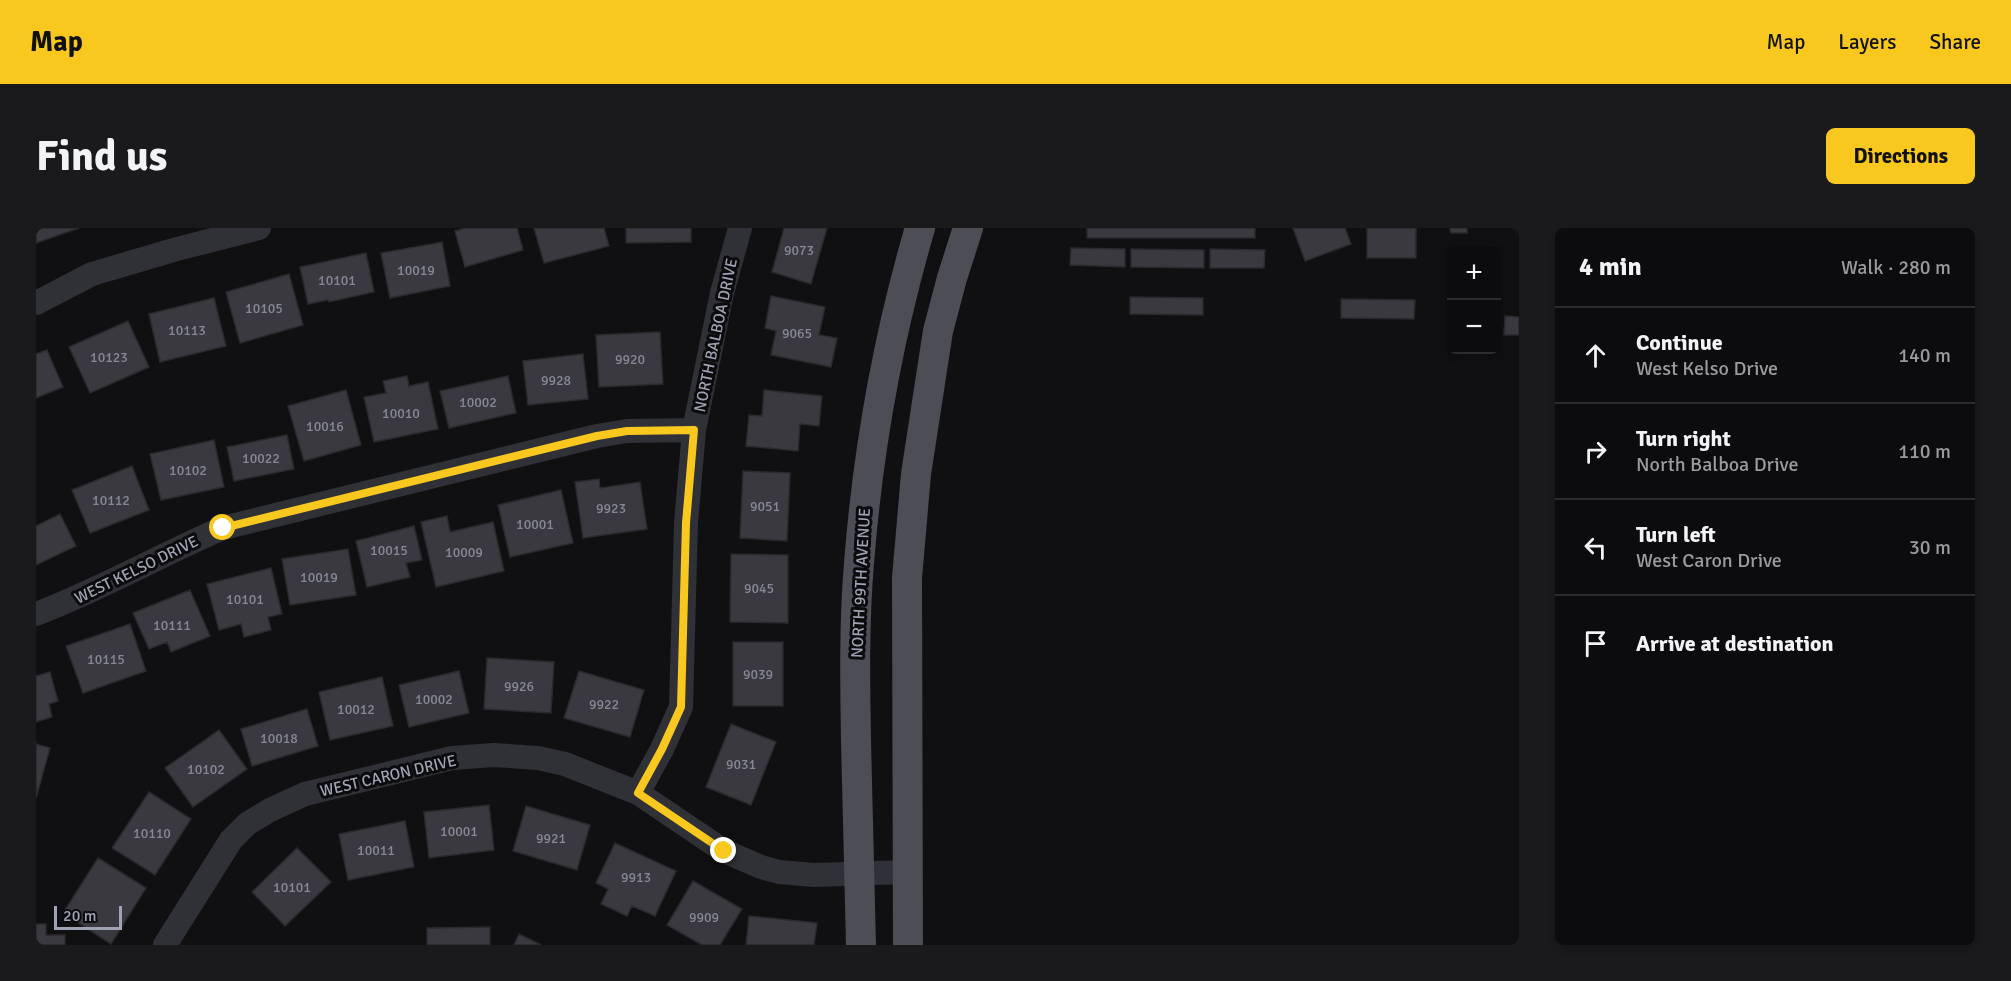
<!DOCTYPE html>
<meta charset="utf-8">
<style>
:root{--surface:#0c0b0d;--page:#1a191b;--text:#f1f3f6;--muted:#9a9b9d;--line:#2c2b2e;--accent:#f9c81f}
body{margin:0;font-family:Signika,sans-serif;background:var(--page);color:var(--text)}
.controls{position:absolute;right:18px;top:18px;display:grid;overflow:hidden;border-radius:9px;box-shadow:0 3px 9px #0003}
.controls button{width:54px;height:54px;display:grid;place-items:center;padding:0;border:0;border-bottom:2px solid var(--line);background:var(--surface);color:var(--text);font:30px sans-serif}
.scale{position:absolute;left:18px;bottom:15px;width:68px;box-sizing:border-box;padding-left:6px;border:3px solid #a0a3b3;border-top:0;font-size:16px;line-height:21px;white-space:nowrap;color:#a0a3b3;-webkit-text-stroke:4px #0b0a0c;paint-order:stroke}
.stop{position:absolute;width:18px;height:18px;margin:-14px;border:4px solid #f9c81f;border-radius:50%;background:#fff}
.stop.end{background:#f9c81f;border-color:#fff;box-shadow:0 2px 6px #0008}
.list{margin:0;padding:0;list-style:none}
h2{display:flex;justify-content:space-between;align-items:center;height:78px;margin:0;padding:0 24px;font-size:26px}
h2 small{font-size:20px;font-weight:400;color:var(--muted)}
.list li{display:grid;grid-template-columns:39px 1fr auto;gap:18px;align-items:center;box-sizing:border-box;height:96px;padding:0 24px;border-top:2px solid var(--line)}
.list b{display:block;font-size:22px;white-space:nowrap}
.list p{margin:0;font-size:20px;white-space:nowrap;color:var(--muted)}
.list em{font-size:20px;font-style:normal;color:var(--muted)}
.icon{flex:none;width:33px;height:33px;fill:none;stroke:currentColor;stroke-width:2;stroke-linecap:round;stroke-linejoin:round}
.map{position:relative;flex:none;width:1483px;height:717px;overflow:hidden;border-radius:9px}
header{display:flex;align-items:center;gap:36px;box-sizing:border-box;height:84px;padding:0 30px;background:var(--accent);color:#111}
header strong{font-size:28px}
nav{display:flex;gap:33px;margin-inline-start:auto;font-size:21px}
.intro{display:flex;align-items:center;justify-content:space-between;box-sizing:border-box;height:144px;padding:0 36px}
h1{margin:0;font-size:42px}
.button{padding:15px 27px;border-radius:9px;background:var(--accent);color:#111;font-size:21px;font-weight:700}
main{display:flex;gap:36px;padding:0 36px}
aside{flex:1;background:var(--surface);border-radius:9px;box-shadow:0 3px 9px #0003}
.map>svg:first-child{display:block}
</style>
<header>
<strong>Map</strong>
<nav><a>Map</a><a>Layers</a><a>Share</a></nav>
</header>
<div class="intro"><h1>Find us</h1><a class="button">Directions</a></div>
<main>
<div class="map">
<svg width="1483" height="717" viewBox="0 0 1483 717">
<rect width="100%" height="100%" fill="#100f11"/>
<path fill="#3a393f" stroke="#2a292d" stroke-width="1.5" d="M0,0H43L0,15Z
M429,0H481L487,22L429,39L419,3Z
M498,0H568L573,18L508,35Z
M590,0H655V14L590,15Z
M748,0H791L775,56L736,44Z
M1051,0H1219V10H1051Z
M1257,0H1309L1315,16L1269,33Z
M1331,0H1380V30H1331Z
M1414,0H1431V5H1415Z
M406,14L414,58L354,70L345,25Z
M1035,20L1089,21V39L1034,37Z
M1095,21L1168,22V40L1095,39Z
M1174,21L1229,22L1228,40H1174Z
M330,25L338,64L293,74L292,72L272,76L264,39Z
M253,46L267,97L204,115L190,64Z
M735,68L789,79L783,107L801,110L795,139L735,127L740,103L729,100Z
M1094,69L1167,70V87L1094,86Z
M178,70L190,118L124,134L113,86Z
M1305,71L1379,72L1378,91L1305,90Z
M1469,88L1483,89V107H1468Z
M92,93L113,139L54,165L33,119Z
M624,104L627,156L563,159L560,107Z
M11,122L27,159L0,170V126Z
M547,126L552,171L492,177L487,133Z
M371,148L373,158L392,154L402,201L338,214L328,169L350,165L347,153Z
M472,148L480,185L413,200L404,163Z
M310,162L325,217L268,233L252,178Z
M728,162L786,168L783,198L764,196L762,223L710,218L713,187L726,188Z
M251,207L258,241L198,253L191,219Z
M178,212L188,259L125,272L114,226Z
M96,238L113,282L54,305L36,262Z
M707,243L754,245L751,313L704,310Z
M563,251L564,260L604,254L611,301L547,310L539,254Z
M525,262L537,315L474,329L462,277Z
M24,286L40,318L0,337V298Z
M411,288L414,304L457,294L468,343L400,359L385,294Z
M378,298L386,332L370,335L374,349L331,359L320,313Z
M312,321L320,367L254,377L246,331Z
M695,326L752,327V395L694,394Z
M235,340L246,386L232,389L235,402L208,409L205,396L183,402L171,356Z
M154,362L174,408L135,424L131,414L113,421L97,385Z
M94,396L110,443L47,465L30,418Z
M697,414H747V478H697Z
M451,430L518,434L515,485L448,481Z
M423,443L433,485L373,499L363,457Z
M543,443L608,462L594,509L528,490Z
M14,444L22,473L13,476L16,489L0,494V448Z
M346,449L357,498L294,512L283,464Z
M271,481L282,518L216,538L205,501Z
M695,496L740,514L715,577L670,559Z
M183,502L211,541L157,579L129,540Z
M0,516L14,520L0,570Z
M113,564L155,591L119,647L76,620Z
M453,577L458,622L393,630L388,584Z
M490,578L554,597L541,642L477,623Z
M369,593L378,639L312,652L303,606Z
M579,615L640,643L619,688L596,678L591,688L565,676L572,661L560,655Z
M261,620L295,654L249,698L216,664Z
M62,630L110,660L75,716L27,685Z
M657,653L706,681L684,717H666L631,697Z
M713,688L781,695L778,717H710Z
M0,696H10V707H29V717H0Z
M454,699V717H391V700Z
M483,706L505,717H478Z"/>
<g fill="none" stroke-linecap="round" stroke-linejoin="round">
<path stroke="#303136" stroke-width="24" d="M0,75L56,46L141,21L223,0
M0,386C64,362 124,327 187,300L561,208L591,203L658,202
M602,565L626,521L645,479L650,295L658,202L686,65L704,0
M129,717L195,612L211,596L234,582L269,566L416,530L458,527L502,530L529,536L602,565L688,623L725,639L743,644L778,647L870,644"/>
<path stroke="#4c4d55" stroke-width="30" d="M825,717C823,649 822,581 820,512C819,453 818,394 823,335C832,221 852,109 884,0
M872,717L871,350L880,246L902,103L916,50L932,0"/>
</g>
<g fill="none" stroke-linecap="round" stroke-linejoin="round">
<path stroke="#f9c81f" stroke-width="8" d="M187,300L561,208L591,203L658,202L650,295L645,479L626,521L602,565L688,623"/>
</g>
<g text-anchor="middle" stroke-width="6" stroke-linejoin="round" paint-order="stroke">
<g font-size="14" fill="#868896">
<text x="763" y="27">9073</text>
<text x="380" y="47">10019</text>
<text x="301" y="57">10101</text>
<text x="228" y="85">10105</text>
<text x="151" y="107">10113</text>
<text x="761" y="110">9065</text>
<text x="73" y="134">10123</text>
<text x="594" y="136">9920</text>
<text x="520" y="157">9928</text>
<text x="442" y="179">10002</text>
<text x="365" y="190">10010</text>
<text x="289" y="203">10016</text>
<text x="225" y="235">10022</text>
<text x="152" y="247">10102</text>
<text x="75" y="277">10112</text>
<text x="729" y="283">9051</text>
<text x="575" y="285">9923</text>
<text x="499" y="301">10001</text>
<text x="353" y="327">10015</text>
<text x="428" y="329">10009</text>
<text x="283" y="354">10019</text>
<text x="723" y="365">9045</text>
<text x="209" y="376">10101</text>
<text x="136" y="402">10111</text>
<text x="70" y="436">10115</text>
<text x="722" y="451">9039</text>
<text x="483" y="463">9926</text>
<text x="398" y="476">10002</text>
<text x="568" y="481">9922</text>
<text x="320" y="486">10012</text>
<text x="243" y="515">10018</text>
<text x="705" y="541">9031</text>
<text x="170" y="546">10102</text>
<text x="423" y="608">10001</text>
<text x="116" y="610">10110</text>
<text x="515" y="615">9921</text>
<text x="340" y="627">10011</text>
<text x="600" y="654">9913</text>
<text x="256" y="664">10101</text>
<text x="668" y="694">9909</text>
</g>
<g font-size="16" fill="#a0a3b3" stroke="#0b0a0c">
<text transform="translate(679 107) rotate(-78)" y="6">NORTH BALBOA DRIVE</text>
<text transform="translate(100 341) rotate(-26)" y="6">WEST KELSO DRIVE</text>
<text transform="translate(824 355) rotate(-87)" y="6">NORTH 99TH AVENUE</text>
<text transform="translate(352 547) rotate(-13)" y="6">WEST CARON DRIVE</text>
</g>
</g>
</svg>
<div class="controls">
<button>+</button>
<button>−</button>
</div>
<div class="scale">20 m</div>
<div class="stop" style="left:187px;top:300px"></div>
<div class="stop end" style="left:688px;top:623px"></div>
</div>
<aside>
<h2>4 min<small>Walk · 280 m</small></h2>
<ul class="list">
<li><svg class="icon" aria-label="ahead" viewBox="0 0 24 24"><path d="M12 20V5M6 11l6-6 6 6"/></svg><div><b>Continue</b><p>West Kelso Drive</p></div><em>140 m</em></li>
<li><svg class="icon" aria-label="right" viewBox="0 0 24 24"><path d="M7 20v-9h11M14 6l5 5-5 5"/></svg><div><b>Turn right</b><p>North Balboa Drive</p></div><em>110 m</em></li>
<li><svg class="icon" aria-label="left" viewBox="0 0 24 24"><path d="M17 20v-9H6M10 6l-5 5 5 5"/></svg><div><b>Turn left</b><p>West Caron Drive</p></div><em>30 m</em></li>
<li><svg class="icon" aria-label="arrive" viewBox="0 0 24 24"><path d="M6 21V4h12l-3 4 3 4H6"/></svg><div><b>Arrive at destination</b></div></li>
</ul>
</aside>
</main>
